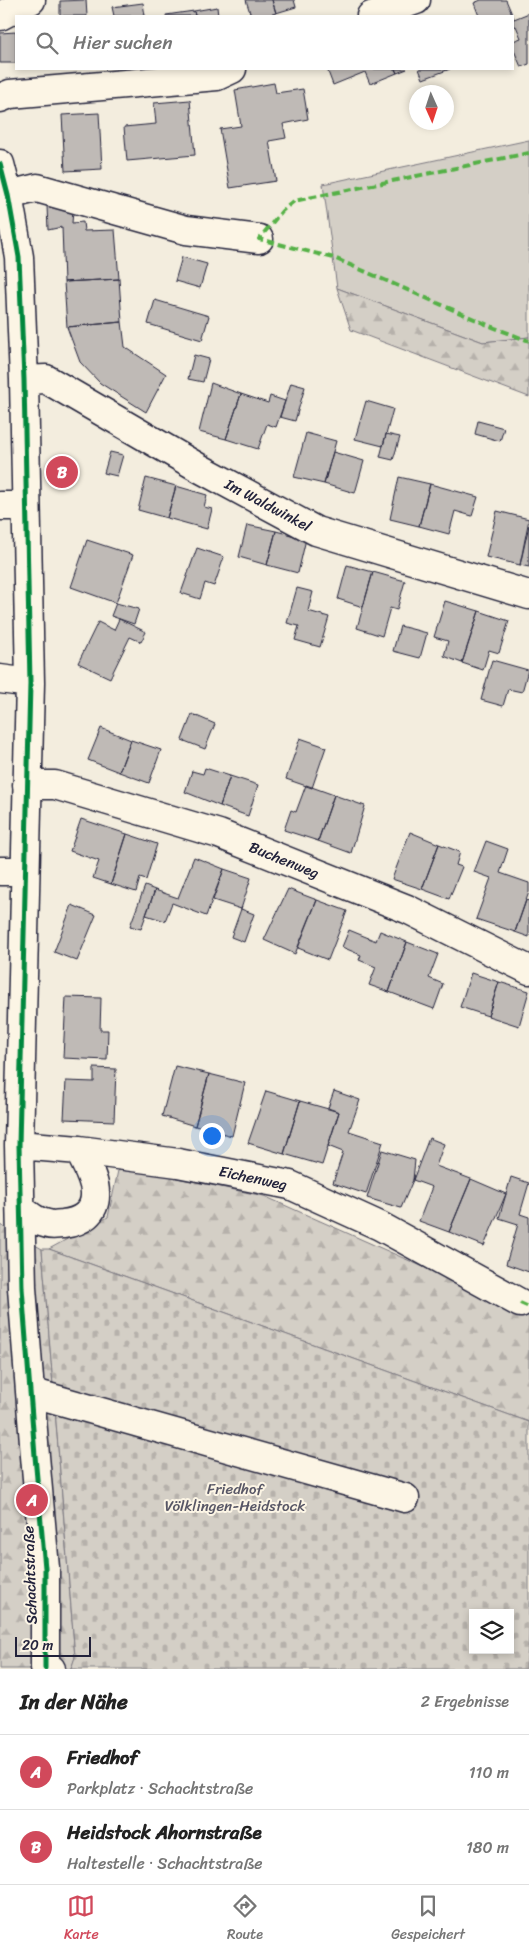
<!DOCTYPE html>
<html lang="de">
<meta charset="utf-8">
<style>
:root{--surface:#fff;--page:#f2f2f2;--text:#222;--muted:#767676;--line:#e0e0e0;--accent:#d1495b}
body{margin:0;font-family:Sriracha,sans-serif;background:var(--page);color:var(--text)}
.controls{position:absolute;right:15px;bottom:15px;display:grid;overflow:hidden;border-radius:0px;box-shadow:0 2px 8px #0003}
.controls button{width:45px;height:45px;display:grid;place-items:center;padding:0;border:0;border-bottom:1px solid var(--line);background:var(--surface);color:var(--text);font:25px sans-serif}
.compass{position:absolute;left:409px;top:85px;width:45px;height:45px;border-radius:50%;background:var(--surface);box-shadow:0 2px 8px #0003;rotate:177deg}
.scale{position:absolute;left:15px;bottom:12px;width:76px;box-sizing:border-box;padding-left:5px;border:2px solid #22223b;border-top:0;font-size:14px;line-height:18px;white-space:nowrap;color:#22223b;-webkit-text-stroke:4px #fcf5e5;paint-order:stroke}
.you{position:absolute;left:211px;top:1135px;width:18px;height:18px;margin:-12px;border:4px solid #fff;border-radius:50%;background:#1a73e8;box-shadow:0 0 0 8px #1a73e833}
.badge{display:grid;place-items:center;width:32px;height:32px;border-radius:50%;background:var(--accent);color:#fff;font-size:16px;font-weight:700}
.pin{position:absolute;translate:-50% -50%;border:2px solid #fff;box-shadow:0 1px 5px #0006}
.list{margin:0;padding:0;list-style:none}
h2{display:flex;justify-content:space-between;align-items:center;height:65px;margin:0;padding:0 20px;font-size:21px}
h2 small{font-size:16px;font-weight:400;color:var(--muted)}
.list li{display:grid;grid-template-columns:32px 1fr auto;gap:15px;align-items:center;box-sizing:border-box;height:75px;padding:0 20px;border-top:1px solid var(--line)}
.list b{display:block;font-size:19px;white-space:nowrap}
.list p{margin:0;font-size:16px;white-space:nowrap;color:var(--muted)}
.list em{font-size:16px;font-style:normal;color:var(--muted)}
.icon{flex:none;width:28px;height:28px;fill:none;stroke:currentColor;stroke-width:2;stroke-linecap:round;stroke-linejoin:round}
.map{position:relative;flex:none;width:529px;height:1669px;overflow:hidden}
.search{position:absolute;background:var(--surface);box-shadow:0 2px 8px #0003;left:15px;right:15px;top:15px;height:55px;display:flex;align-items:center;gap:12px;box-sizing:border-box;padding:0 18px;border-radius:0px;color:var(--muted);font-size:19px}
.sheet{height:215px;background:var(--surface)}
nav{display:flex;justify-content:space-around;align-items:center;box-sizing:border-box;height:70px;border-top:1px solid var(--line);background:var(--surface);font-size:14px;color:var(--muted)}
nav a{display:grid;justify-items:center;gap:2px}
nav .on{color:var(--accent)}
.map>svg:first-child{display:block}
</style>
<div class="map">
<svg width="529" height="1669" viewBox="0 0 529 1669">
<defs>
<pattern id="forest-firs" width="22" height="20" patternUnits="userSpaceOnUse" patternTransform="scale(1.25)"><rect width="22" height="20" fill="#d4cfc6"/><path d="M5 1l3.5 6h-7zM16 11l3.5 6h-7z" fill="#b6b1ab"/></pattern>
<pattern id="cemetery-stones" width="16" height="16" patternUnits="userSpaceOnUse" patternTransform="scale(1.25)"><rect width="16" height="16" fill="#d4cfc6"/><path d="M2 7V4a2 2 0 0 1 4 0v3zM10 15v-3a2 2 0 0 1 4 0v3z" fill="#b6b1ab"/></pattern>
</defs>
<rect width="100%" height="100%" fill="#f3edde"/>
<filter id="ink" filterUnits="userSpaceOnUse"><feTurbulence type="fractalNoise" baseFrequency=".02" numOctaves="2"/><feDisplacementMap in="SourceGraphic" scale="10" xChannelSelector="R" yChannelSelector="G"/><feConvolveMatrix kernelMatrix="1 2 1 2 8 2 1 2 1" color-interpolation-filters="sRGB"/></filter>
<g filter="url(#ink)">
<path fill="#d4cfc6" stroke="#7b7880" d="M529,140V337L483,342L337,288L323,184Z"/>
<path fill="url(#forest-firs)" stroke="#7b7880" d="M337,288L483,342L529,337V397L351,330Z
M119,1166L264,1196L529,1314V1422L49,1249L108,1217Z
M0,1225L42,1249L75,1658L71,1669H0Z"/>
<path fill="url(#cemetery-stones)" stroke="#7b7880" fill-rule="evenodd" d="M42,1249H49L529,1422V1636L526,1669H71L75,1657ZM473,1613H510V1650H473Z"/>
<path fill="#bfbab6" stroke="#22223b" d="M86,0L87,16H60V1Z
M246,0H272L276,13L266,16H251Z
M272,0H294L296,7L276,13Z
M481,0H506L514,19L529,13V64L521,67L513,48V41L521,38L516,26L513,27V16H479L474,3Z
M143,3L145,16H114L112,7Z
M217,7L218,16H195L194,11Z
M194,11L195,16H166V15Z
M16,32V63H0V33Z
M327,69H395L397,73L370,84L365,72L333,85Z
M395,69H407L397,73Z
M419,69H450L423,79Z
M274,83L276,93L303,89L308,119L283,124L286,138L269,141L276,181L230,188L220,129L241,126L235,90Z
M190,100L195,155L127,161L124,127L156,124L154,103Z
M99,113L102,169L65,171L62,115Z
M47,206L73,210L72,223L83,222L84,231L115,230L119,279L64,282L62,227L48,230Z
M182,257L207,264L200,288L175,281Z
M119,279L122,322L67,327L64,282Z
M155,300L209,316L202,340L148,324Z
M122,322L125,347L166,374L146,412L100,383L80,362L67,327Z
M194,355L209,359L203,382L188,379Z
M211,383L241,394L226,439L199,432Z
M291,383L305,387L295,421L280,417Z
M241,394L268,403L270,396L285,401L276,427L267,424L258,449L226,439Z
M366,401L393,409L383,446L355,439Z
M478,421L504,428L500,441L475,434Z
M306,433L336,441L324,484L294,477Z
M386,434L400,437L393,460L380,457Z
M110,452L123,455L117,476L104,473Z
M333,452L364,461L355,493L324,484Z
M399,477L430,484L419,526L390,519Z
M146,478L176,486L167,518L138,510Z
M430,484L478,497L472,516L455,511L449,534L419,526Z
M176,486L207,495L204,507L212,509L207,529L167,518Z
M497,511L529,519L520,565L486,557Z
M247,525L276,531L267,565L239,557Z
M529,525V567L520,565Z
M276,531L306,539L298,573L267,565Z
M87,540L133,555L116,603L71,587Z
M197,548L224,557L214,586L205,583L200,599L181,593Z
M347,565L373,572L363,607L338,599Z
M373,572L405,581L397,610L390,608L382,636L357,628Z
M297,588L313,592L308,611L329,617L320,647L295,640L299,626L287,623Z
M445,601L479,611L462,663L444,656L448,641L434,637Z
M116,603L139,609L134,624L111,616Z
M479,611L509,621L499,653L489,650L483,670L462,663Z
M119,619L146,632L141,642L130,637L110,678L78,663L98,622L114,630Z
M400,626L427,633L420,658L393,651Z
M492,660L528,670L522,692L508,689L503,706L481,700Z
M192,714L215,724L205,749L182,740Z
M101,728L131,740L119,772L88,760Z
M300,738L326,747L312,788L286,779Z
M131,740L161,750L149,783L119,772Z
M205,768L230,776L220,806L185,792L192,771L203,774Z
M230,776L258,785L248,816L220,806Z
M306,785L334,795L318,841L284,830L291,810L296,812Z
M334,795L365,806L351,853L318,841Z
M81,819L127,834L111,884L93,878L99,861L70,851Z
M410,832L439,844L422,889L392,879Z
M127,834L157,844L146,880L140,878L136,892L111,884Z
M486,841L508,849L500,873L529,883V892L515,932L476,919L491,878L474,872Z
M439,844L460,852L456,865L462,867L449,899L422,889Z
M194,857L224,869L206,916L172,903L165,921L146,915L155,890L178,898Z
M224,869L251,878L241,909L213,900Z
M145,886L155,890L141,929L130,926Z
M288,889L317,900L295,954L264,940Z
M317,900L347,911L328,960L298,948Z
M526,900L529,901V937L515,932Z
M72,905L96,915L77,961L54,952Z
M241,909L254,914L244,942L231,937Z
M349,930L376,941L380,931L407,942L389,992L369,985L376,967L359,960L361,955L342,947Z
M407,942L438,954L429,978L443,984L434,1009L389,992Z
M471,973L499,982L488,1016L460,1007Z
M499,982L529,991L519,1026L488,1016Z
M66,997L101,998L100,1030H108L107,1060L63,1058Z
M175,1066L209,1074L195,1126L162,1116Z
M94,1068L116,1069L114,1121L64,1119L66,1081L94,1082Z
M209,1074L245,1083L232,1136L195,1126Z
M266,1091L300,1101L284,1154L248,1143Z
M334,1091L360,1100L349,1131L383,1142L366,1194L333,1183L343,1152L328,1146L339,1112L328,1108Z
M300,1101L339,1112L322,1165L284,1154Z
M429,1138L444,1144L436,1166L471,1179L449,1232L419,1221L432,1187L413,1180Z
M382,1150L415,1160L413,1180L401,1208L367,1198Z
M511,1177L529,1183L520,1214L529,1217V1272L506,1264L518,1224L499,1218Z
M471,1179L506,1194L484,1246L449,1232Z"/>
<g fill="none" stroke-linecap="round" stroke-linejoin="round">
<g stroke="#22223b" stroke-width="31">
<path id="minor" d="M0,16L31,0
M371,16L416,0
M0,98L10,94L217,76L232,69
M0,164L8,195L19,257L24,380L30,683L19,1145L22,1288L35,1456L45,1568V1668L51,1669
M8,195L37,188L186,230L259,239
M24,380L46,379L201,469L316,531L529,595
M0,506H25
M0,679L30,683
M27,785H55L219,834L407,909L529,970
M0,871H25
M19,1145L79,1150L178,1163L290,1185L380,1226L520,1303
M21,1209C30,1216 37,1222 48,1224C53,1226 58,1224 63,1224C81,1222 96,1213 95,1193C95,1178 85,1164 79,1150
M30,1392L405,1498"/>
</g>
<use href="#minor" stroke="#fcf5e5" stroke-width="28"/>
<path stroke="#55b146" stroke-width="4" stroke-dasharray="8 4" stroke-linecap="butt" d="M529,153L294,201L282,211L259,239L334,258L495,328L529,341
M520,1303L529,1307"/>
<g stroke="#fcf5e5" stroke-width="8">
<path id="cycleway" d="M0,164L8,195L19,257L24,380L30,683L19,1145L22,1288L35,1456L45,1568V1668"/>
</g>
<use href="#cycleway" stroke="#00873e" stroke-width="5"/>
</g>
</g>
<g text-anchor="middle" stroke-width="4" stroke-linejoin="round" paint-order="stroke">
<g font-size="15" fill="#22223b" stroke="#fcf5e5">
<text transform="translate(268 505) rotate(28)" y="5">Im Waldwinkel</text>
<text transform="translate(284 860) rotate(22)" y="5">Buchenweg</text>
<text transform="translate(253 1178) rotate(12)" y="5">Eichenweg</text>
<text transform="translate(30 1575) rotate(-92)" y="5">Schachtstraße</text>
</g>
<g font-size="15" fill="#575665" stroke="#fcf5e5">
<text x="235" y="1494">Friedhof<tspan x="235" dy="17">Völklingen-Heidstock</tspan></text>
</g>
</g>
</svg>
<div class="controls">
<button><svg class="icon" aria-label="layers" viewBox="0 0 24 24"><path d="M12 4l9 5-9 5-9-5zM3 14l9 5 9-5"/></svg></button>
</div>
<svg class="compass" viewBox="-18 -18 36 36"><path d="M0-13l5 13h-10z" fill="#e53935"/><path d="M0 13l5-13h-10z" fill="#767676"/></svg>
<div class="scale">20 m</div>
<div class="you"></div>
<div class="pin badge" style="left:32px;top:1500px">A</div>
<div class="pin badge" style="left:62px;top:472px">B</div>
<div class="search"><svg class="icon" aria-label="search" viewBox="0 0 24 24"><circle cx="10" cy="10" r="6"/><path d="M15 15l6 6"/></svg>Hier suchen</div>
</div>
<section class="sheet">
<h2>In der Nähe<small>2 Ergebnisse</small></h2>
<ul class="list">
<li><span class="badge">A</span><div><b>Friedhof</b><p>Parkplatz · Schachtstraße</p></div><em>110 m</em></li>
<li><span class="badge">B</span><div><b>Heidstock Ahornstraße</b><p>Haltestelle · Schachtstraße</p></div><em>180 m</em></li>
</ul>
</section>
<nav>
<a class="on"><svg class="icon" aria-label="map" viewBox="0 0 24 24"><path d="M3 6l6-2 6 2 6-2v14l-6 2-6-2-6 2zM9 4v14M15 6v14"/></svg>Karte</a>
<a><svg class="icon" aria-label="directions" viewBox="0 0 24 24"><path d="M12 3l9 9-9 9-9-9zM9 14v-3h6M13 9l2 2-2 2"/></svg>Route</a>
<a><svg class="icon" aria-label="saved" viewBox="0 0 24 24"><path d="M7 4h10v16l-5-4-5 4z"/></svg>Gespeichert</a>
</nav>
